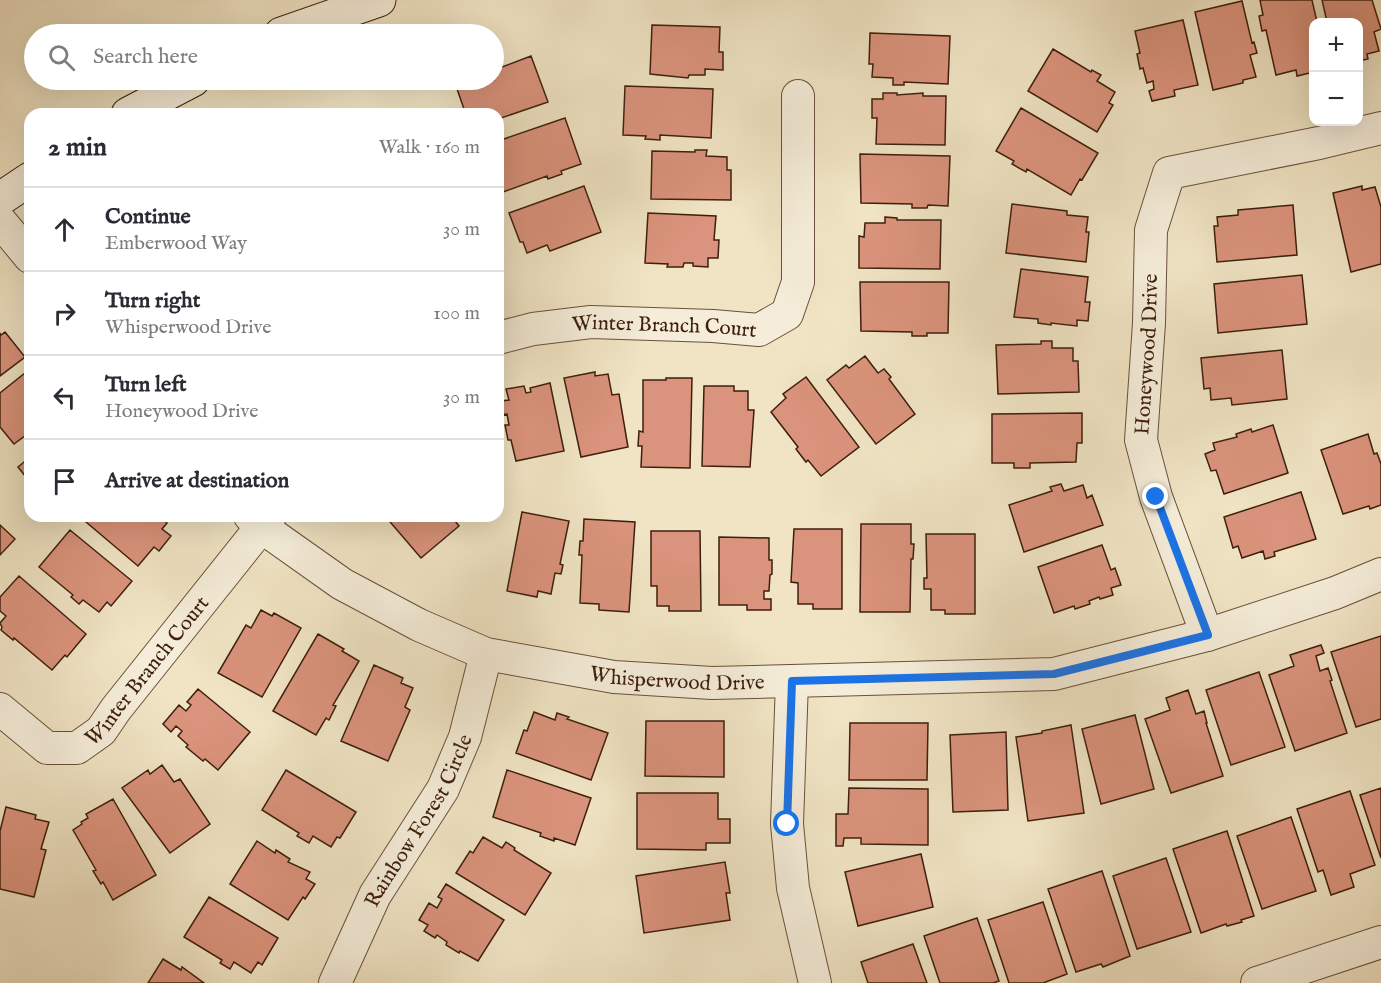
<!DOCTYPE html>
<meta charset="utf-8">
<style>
:root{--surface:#fff;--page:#f7f7f7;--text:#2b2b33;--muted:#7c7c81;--line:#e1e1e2}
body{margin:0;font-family:"IM FELL English",serif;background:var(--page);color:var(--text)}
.controls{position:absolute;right:18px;top:18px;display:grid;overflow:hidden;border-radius:12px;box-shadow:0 6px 24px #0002}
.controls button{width:54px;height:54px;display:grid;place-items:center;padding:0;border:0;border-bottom:2px solid var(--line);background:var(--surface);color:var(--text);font:30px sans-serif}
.stop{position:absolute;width:18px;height:18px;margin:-14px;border:4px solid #1a73e8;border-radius:50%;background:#fff}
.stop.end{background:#1a73e8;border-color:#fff;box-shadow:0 2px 6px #0008}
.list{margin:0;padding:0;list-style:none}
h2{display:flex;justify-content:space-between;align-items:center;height:78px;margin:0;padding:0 24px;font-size:26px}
h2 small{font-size:20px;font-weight:400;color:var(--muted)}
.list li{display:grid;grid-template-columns:39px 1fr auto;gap:18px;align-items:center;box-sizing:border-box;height:84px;padding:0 24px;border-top:2px solid var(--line)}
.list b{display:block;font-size:22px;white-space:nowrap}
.list p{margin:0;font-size:20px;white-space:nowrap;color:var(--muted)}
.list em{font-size:20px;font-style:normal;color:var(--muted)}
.icon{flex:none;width:33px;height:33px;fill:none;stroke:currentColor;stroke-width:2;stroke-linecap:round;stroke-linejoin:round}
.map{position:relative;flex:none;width:1381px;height:983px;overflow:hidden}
.search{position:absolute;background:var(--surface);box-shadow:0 6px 24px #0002;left:24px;top:24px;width:480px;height:66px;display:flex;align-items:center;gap:15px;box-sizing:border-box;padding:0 21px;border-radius:33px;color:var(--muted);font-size:22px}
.panel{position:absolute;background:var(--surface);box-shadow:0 6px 24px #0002;left:24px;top:108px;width:480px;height:414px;border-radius:18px}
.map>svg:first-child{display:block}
</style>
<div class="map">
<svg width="1381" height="983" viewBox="0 0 1381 983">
<rect width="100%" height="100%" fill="#f0e4c4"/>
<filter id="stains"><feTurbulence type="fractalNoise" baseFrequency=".00333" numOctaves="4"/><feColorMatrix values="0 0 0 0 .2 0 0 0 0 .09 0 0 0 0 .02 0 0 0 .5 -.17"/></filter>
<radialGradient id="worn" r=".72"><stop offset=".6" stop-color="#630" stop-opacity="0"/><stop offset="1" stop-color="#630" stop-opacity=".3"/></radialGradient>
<path fill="#da937c" stroke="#3e1f0d" stroke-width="1.5" d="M1260,0H1312L1317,22H1314V72L1297,76L1296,70L1276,75L1266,30L1262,31L1259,16L1263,15Z
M1322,0H1372L1381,29L1374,32L1379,51L1367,54L1368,59L1358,61V22H1327Z
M1242,1L1252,43L1254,42L1257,53L1250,55L1256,77L1243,80V83L1213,90L1195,12Z
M1183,20L1198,85L1174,90L1175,96L1152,101L1149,91L1154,89L1153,81L1147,83L1143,68L1140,69L1137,54L1140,53L1135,31Z
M652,25L720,27L719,52H723V70L705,69V75H689L688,78L650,74Z
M870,33L950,36L948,84L904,82V85H893V78L872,77L873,64H869Z
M1053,49L1091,72L1092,70L1101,75L1097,81L1115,92L1109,103L1113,105L1097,132L1028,91Z
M531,56L548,102L498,119V114H471L470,111L465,112L455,83L466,80H494V70Z
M625,86L713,89L711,138L660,135V140L645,139L646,136L623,135Z
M883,93H897V95L923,93V96H946L945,145L876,144L877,118H872V99H883Z
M1021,108L1098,153L1082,180L1080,179L1071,195L1027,169L1026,172L1012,164L1014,161L996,151Z
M565,118L581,164L561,171L562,174L548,179L547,176L503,192L500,181L498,182V141Z
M695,150H707L706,156L727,157V170H731V200L651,199L652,151L695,152Z
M860,154L950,156L948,206L928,205L927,208H912V204L861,203Z
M584,186L601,232L550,251L547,245L527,253L523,242H520L509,213Z
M1362,186V190L1375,187L1381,207V264L1351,272L1333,193Z
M1012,204L1067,211V215L1088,217L1086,232H1089L1086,262L1006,253Z
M1293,205L1297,255L1217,262L1214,226H1218L1217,217L1238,215V210Z
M648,213L716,216L714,240H719L718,258H708V267L693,266V263H684L683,267H667L668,264L645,263Z
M885,217L897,218V220H941L940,269L859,268V236L864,237L865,223H885Z
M1021,269L1088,277L1085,302H1090L1088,321L1077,320V326L1051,323V325L1038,323V319L1014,317Z
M1302,275L1307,324L1218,333L1214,284Z
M860,282H949L948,333H927V336H912V332L861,331Z
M5,332L25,357L0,376V333L1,335Z
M1041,341H1052V348H1073V361H1078L1079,392L998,394L996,345L1041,344Z
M1282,350L1287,399L1232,405L1231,398L1211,400L1210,388L1204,389L1201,358Z
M865,356L878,373L884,369L891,377L889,379L915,414L876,444L827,380L846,365L849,368Z
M30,369V432L14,444L0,427V393Z
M595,372V376L608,374L612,395L619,394L628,447L581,457L564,378Z
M806,377L859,447L821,476L808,460L806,462L796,449L798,447L771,412L786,398L783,394Z
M666,378H692L690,468L641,467L642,446H638L639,431L643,432V380H666Z
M550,383L564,451L516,461L511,440H508L505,425H509L507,414L504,415L501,401L509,400L506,389L524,386L526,393L531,392L530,388Z
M704,386H734V391H748V410H754L750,467L702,466Z
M1082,413V443H1077L1076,462L1030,463V468H1014V463H992V414Z
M1273,425L1288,473L1224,494L1216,470L1211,471L1205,454L1215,450L1213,443L1237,437L1236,434L1251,429L1252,432Z
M1368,434L1374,454L1377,453L1381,464V505L1370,509L1369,506L1343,514L1321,450Z
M30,457V482L18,467Z
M1061,484L1064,491L1083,485L1087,498L1092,495L1103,525L1024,552L1009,505L1052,491L1050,487Z
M1301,492L1316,539L1274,552L1275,556L1265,559L1263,551L1242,558L1238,546L1233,548L1224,517Z
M522,512L569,521L560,564L563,565L561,574L555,573L551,594L538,591L537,597L507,591Z
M92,516H159L167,523L162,529L171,536L159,551L154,547L138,566L86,522Z
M385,516H451L459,526L421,558Z
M584,519L635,522L629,612L599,610V604L580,603L582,555H579L580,541H583Z
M861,524H911V544H914L913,559H911L910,612H860Z
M0,525L15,539L0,555Z
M794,529H842V609H813V604H798V583L791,582Z
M70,530L132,581L111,606L107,602L99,612L83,600L79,604L71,597L73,595L39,567Z
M651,531H700L701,611H669V606H657V586H651Z
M926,534H975V614H945V610H931V589H924V578H927Z
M719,537L769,538V560H772V574L770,575L769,591H764V599H771V610H747V605H719Z
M1102,545L1111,570L1115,568L1121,585L1111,588L1113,595L1100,599L1099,597L1089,601L1090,604L1075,609L1074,606L1054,613L1038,567Z
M19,576L86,634L67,657L65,655L52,670L14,638L13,640L1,630L2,627L0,623L6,616L0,611V597Z
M261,610L272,616L274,613L301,628L262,697L218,673L246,625L251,628Z
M318,634L344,649L342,651L359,661L333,705L336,706L329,720L326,718L316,735L273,711Z
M1381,636V719L1356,727L1331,652Z
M1321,645L1324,653L1316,656L1320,671L1328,668L1332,680L1330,681L1347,733L1295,751L1269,675L1294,666L1290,655Z
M374,665L403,678L401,683L413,688L405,707L410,710L388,761L341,741Z
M1259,672L1285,747L1231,765L1206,690Z
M198,689L250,732L218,770L205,759L203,761L186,747L188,745L178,736L182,731L176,726L171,732L163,724L179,705L186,711L191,705L187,702Z
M1188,690L1196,714L1204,711L1207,723H1206L1223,776L1171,793L1145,719L1170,710L1166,698Z
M534,712L555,720L557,713L569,717L567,719L608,733L591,780L516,753L524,730L527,731Z
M1135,715L1154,789L1101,804L1082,729Z
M646,721H724V777L645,776Z
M850,723H928L927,780H849Z
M1071,725L1084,813L1028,821L1016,737L1042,733V731Z
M1006,732L1008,810L953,812L950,735Z
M162,765L174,782L180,779L210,824L170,853L122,788L148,770L150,774Z
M286,770L356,812L340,838L337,837L331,847L313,836L309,843L297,836L299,833L262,810Z
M507,770L591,798L575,845L554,838V841L540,836L541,833L493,817Z
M849,788L928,789V845L861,844V838H844L843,846H836V814H848Z
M1381,788V858L1360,795Z
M1350,791L1375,865L1350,874L1354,887L1331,895L1323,870L1318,872L1297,809Z
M637,793H718V819H730V843H706V850L637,849Z
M113,799L156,875L113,900L103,882L101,884L93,871L96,870L73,830L82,824L81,822L88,818L86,814Z
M6,807L36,815L35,819L49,822L41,849L46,850L34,897L0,889V831Z
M1291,817L1316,891L1262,909L1237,836Z
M1227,831L1254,916L1241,920L1242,922L1227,926L1226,924L1201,933L1173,849Z
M483,837L502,848L506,842L515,848L514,850L551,873L525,915L456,873L470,851L473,853Z
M257,841L275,853L276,850L290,859L288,862L310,872L306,879L315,884L305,899L303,897L288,920L230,884Z
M921,854L933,907L858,926L845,872Z
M1166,858L1191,932L1137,949L1113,876Z
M725,862L730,893H726L730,920L644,933L636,876Z
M1102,871L1130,956L1103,967L1101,964L1076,972L1048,889Z
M446,884L504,920L478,961L460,951L459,953L446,945L447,942L437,935L435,938L424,931L428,925L419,920L429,903L437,908L442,899L438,897Z
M209,897L278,938L262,965L258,962L251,973L234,962L230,969L220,963L222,960L184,937Z
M1043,902L1067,974L1043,983H1009L988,920Z
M977,918L999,981L993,983H940L924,936Z
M913,944L927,983H868L861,962Z
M163,959L181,970L182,967L204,983H148Z"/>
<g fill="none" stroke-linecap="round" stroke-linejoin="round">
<g stroke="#6a503b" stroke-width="34">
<g id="street">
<path d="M0,221L30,257"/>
<path id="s1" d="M498,338L533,329L591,322L713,326L759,330L787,314L798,282V96"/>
<path id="s2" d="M250,516L260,526L342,584L419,625L486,654L614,677L712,683L1054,674L1207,635L1335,593L1381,574"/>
<path id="s3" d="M1207,635L1156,497L1141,440L1149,323L1151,230L1169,173L1319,143L1381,128"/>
<path d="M792,681L787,824L793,888L815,983"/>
<path id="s4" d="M0,709L47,748H77L101,731L116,709L270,516"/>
<path id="s5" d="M335,983L375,895L443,789L465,737L486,654"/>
<path d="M1257,983L1381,942"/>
</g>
</g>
<g stroke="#3e1f0d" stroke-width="35">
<path id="secondary" d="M281,34L379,0
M128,114L193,80
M0,199L30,179"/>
</g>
<use href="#street" stroke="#f5edd9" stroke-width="32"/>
<use href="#secondary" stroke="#f5edd9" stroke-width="33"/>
</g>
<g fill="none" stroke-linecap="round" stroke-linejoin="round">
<path stroke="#1a73e8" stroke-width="8" d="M787,824L792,681L1054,674L1208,635L1156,497"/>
</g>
<g text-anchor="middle" stroke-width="5" stroke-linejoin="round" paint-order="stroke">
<g font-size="21" fill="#3e1f0d" stroke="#f5edd9">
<text dy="7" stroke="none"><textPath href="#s1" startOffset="168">Winter Branch Court</textPath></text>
<text dy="7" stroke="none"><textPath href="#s3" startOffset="292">Honeywood Drive</textPath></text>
<text dy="7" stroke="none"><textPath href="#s4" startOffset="196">Winter Branch Court</textPath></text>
<text dy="7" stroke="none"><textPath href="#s2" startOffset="468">Whisperwood Drive</textPath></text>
<text dy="7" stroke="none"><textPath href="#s5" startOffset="183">Rainbow Forest Circle</textPath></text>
</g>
</g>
<rect width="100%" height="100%" filter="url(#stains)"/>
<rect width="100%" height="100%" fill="url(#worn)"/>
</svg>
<div class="controls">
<button>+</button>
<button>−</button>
</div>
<div class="stop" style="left:787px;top:824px"></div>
<div class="stop end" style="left:1156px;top:497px"></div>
<div class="search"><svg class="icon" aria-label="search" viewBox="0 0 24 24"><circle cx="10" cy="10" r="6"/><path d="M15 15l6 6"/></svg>Search here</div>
<section class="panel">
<h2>2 min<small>Walk · 160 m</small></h2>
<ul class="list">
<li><svg class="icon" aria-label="ahead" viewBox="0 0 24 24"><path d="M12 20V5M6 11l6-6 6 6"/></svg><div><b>Continue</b><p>Emberwood Way</p></div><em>30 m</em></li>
<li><svg class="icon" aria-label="right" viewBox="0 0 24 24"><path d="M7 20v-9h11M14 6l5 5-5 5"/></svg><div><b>Turn right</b><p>Whisperwood Drive</p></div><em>100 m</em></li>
<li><svg class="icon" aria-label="left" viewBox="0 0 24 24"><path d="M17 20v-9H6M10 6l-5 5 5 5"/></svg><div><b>Turn left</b><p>Honeywood Drive</p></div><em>30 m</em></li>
<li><svg class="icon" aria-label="arrive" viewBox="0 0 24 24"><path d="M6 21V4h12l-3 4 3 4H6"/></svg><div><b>Arrive at destination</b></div></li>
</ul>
</section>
</div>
